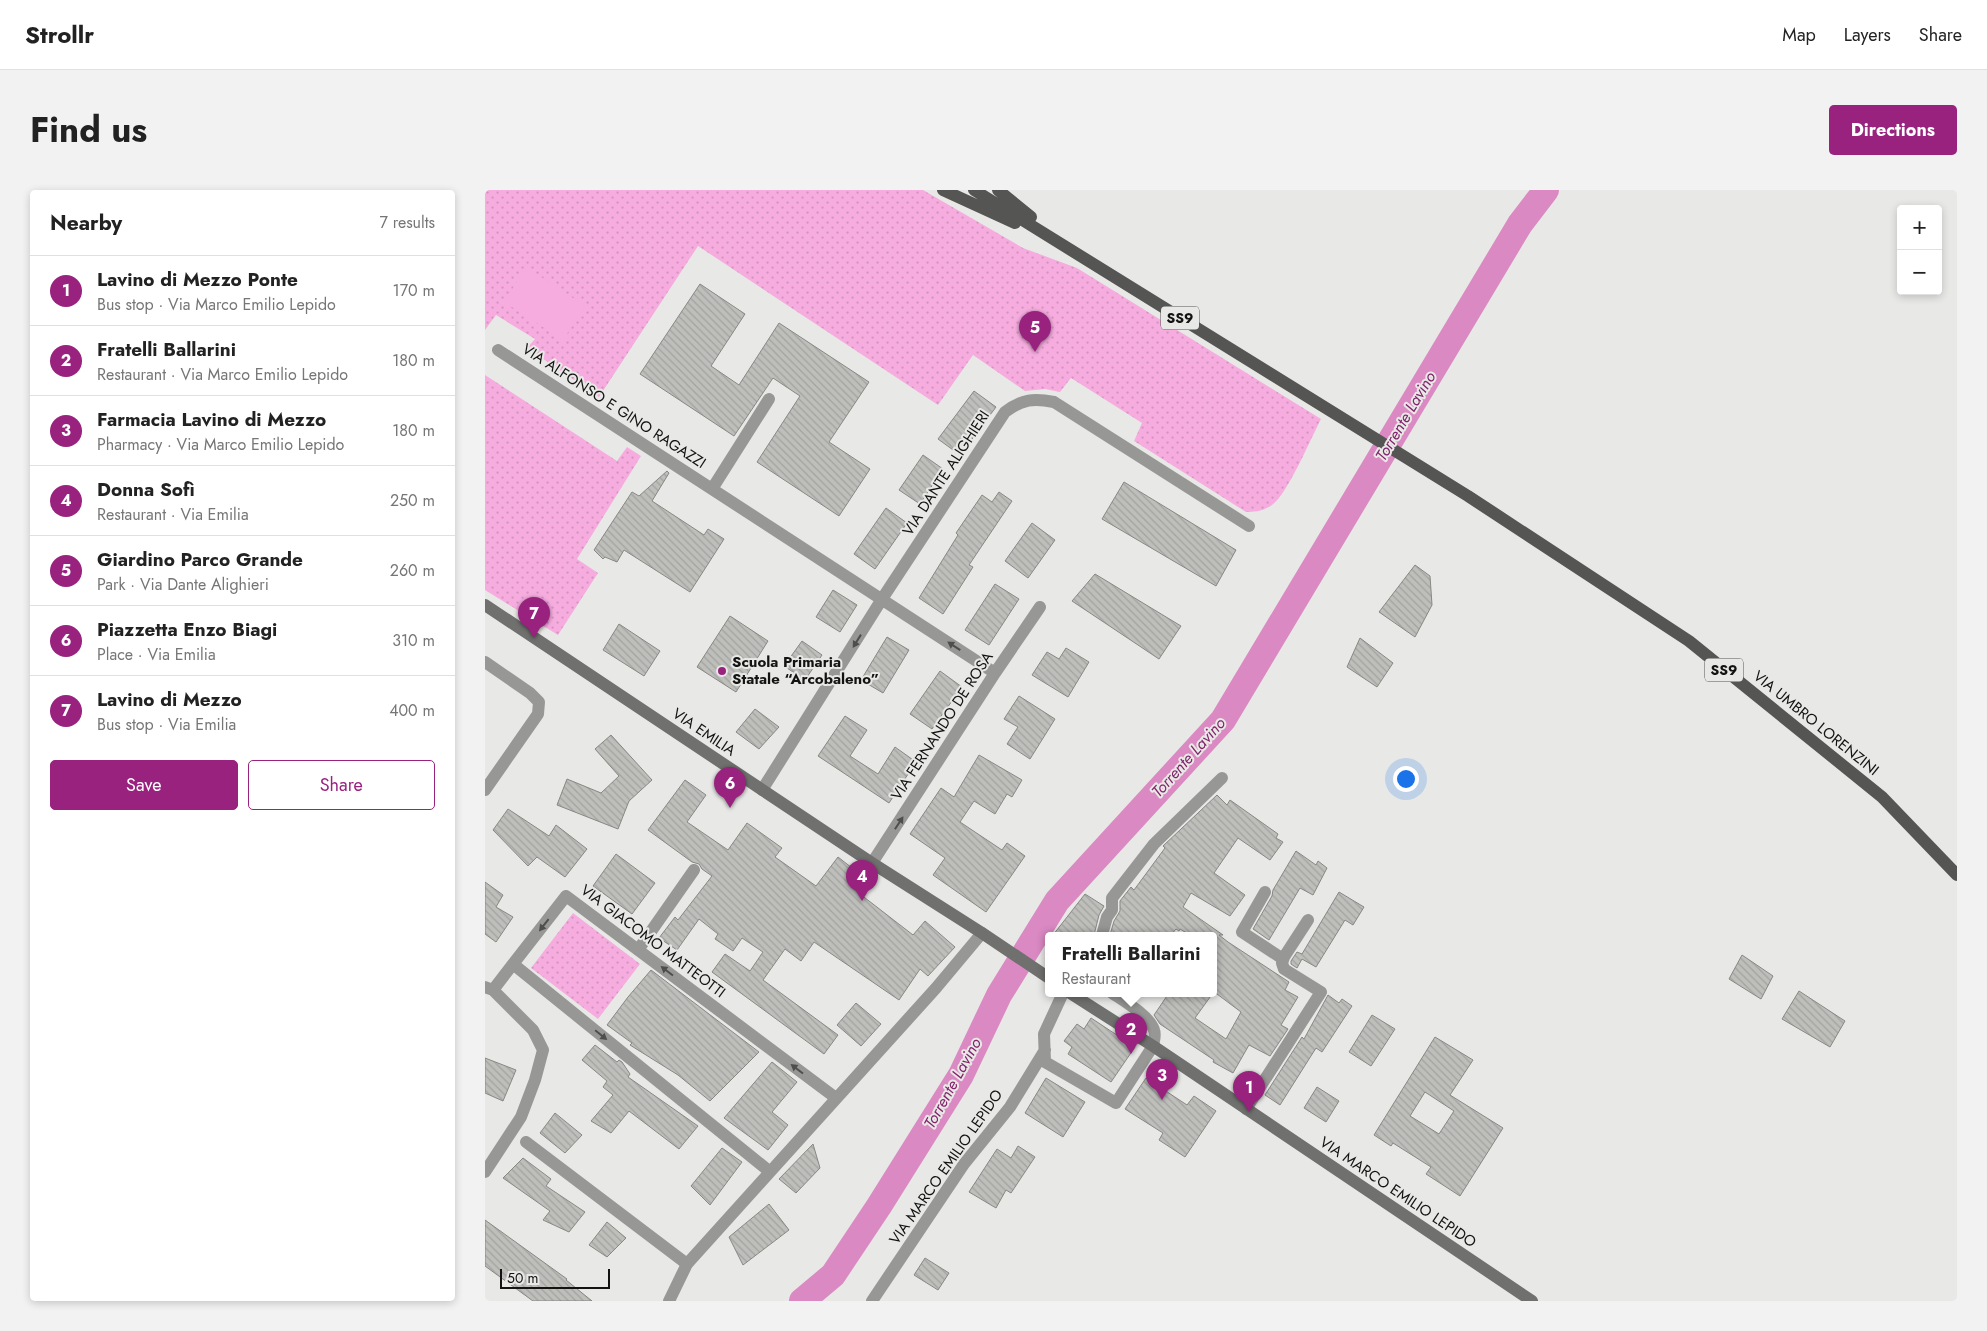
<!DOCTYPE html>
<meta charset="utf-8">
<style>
:root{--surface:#fff;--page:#f2f2f2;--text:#222;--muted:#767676;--line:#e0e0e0;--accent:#98227e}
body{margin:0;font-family:Jost,sans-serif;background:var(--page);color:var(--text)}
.controls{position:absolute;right:15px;top:15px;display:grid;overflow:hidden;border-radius:5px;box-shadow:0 2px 8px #0003}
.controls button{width:45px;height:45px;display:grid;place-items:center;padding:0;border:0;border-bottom:1px solid var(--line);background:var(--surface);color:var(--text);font:25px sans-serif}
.scale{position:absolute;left:15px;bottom:12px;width:110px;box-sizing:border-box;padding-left:5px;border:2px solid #131312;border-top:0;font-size:14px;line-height:18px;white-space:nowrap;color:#131312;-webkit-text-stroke:4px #e8e9e6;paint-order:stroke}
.you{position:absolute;left:920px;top:588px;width:18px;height:18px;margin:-12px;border:4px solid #fff;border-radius:50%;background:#1a73e8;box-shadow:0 0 0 8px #1a73e833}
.badge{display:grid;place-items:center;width:32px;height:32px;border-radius:50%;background:var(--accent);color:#fff;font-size:16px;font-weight:700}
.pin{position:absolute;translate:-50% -41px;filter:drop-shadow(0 1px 2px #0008)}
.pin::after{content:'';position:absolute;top:26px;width:18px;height:15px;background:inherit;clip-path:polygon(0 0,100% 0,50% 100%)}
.popup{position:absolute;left:560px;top:742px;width:172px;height:65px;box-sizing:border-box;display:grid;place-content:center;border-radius:5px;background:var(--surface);filter:drop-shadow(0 1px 4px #0005);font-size:16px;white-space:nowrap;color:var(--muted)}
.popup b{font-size:19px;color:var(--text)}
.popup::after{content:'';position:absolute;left:50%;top:100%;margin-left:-10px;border:10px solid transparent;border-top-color:var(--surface)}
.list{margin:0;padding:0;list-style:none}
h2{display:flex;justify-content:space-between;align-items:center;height:65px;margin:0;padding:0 20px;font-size:21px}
h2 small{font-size:16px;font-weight:400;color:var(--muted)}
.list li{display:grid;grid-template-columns:32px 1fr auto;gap:15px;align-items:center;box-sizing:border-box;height:70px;padding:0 20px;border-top:1px solid var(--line)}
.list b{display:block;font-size:19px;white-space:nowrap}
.list p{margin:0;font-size:16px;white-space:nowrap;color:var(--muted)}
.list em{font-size:16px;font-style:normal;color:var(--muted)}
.actions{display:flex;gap:10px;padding:15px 20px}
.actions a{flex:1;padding:11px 0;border:1px solid var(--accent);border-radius:5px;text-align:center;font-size:18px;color:var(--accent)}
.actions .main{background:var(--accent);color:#fff}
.map{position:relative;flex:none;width:1472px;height:1111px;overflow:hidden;border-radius:5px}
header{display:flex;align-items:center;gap:30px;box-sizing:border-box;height:70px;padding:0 25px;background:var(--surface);border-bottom:1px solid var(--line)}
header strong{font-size:24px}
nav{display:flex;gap:28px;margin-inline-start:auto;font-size:18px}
.intro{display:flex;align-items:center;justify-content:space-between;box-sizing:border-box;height:120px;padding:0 30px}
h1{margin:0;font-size:35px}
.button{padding:12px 22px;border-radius:5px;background:var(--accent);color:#fff;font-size:18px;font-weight:700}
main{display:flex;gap:30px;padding:0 30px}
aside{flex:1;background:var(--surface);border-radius:5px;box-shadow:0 2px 8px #0003}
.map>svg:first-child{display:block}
</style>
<header>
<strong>Strollr</strong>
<nav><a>Map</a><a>Layers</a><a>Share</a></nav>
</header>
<div class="intro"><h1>Find us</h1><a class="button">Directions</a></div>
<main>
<aside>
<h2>Nearby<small>7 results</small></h2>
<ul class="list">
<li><span class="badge">1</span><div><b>Lavino di Mezzo Ponte</b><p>Bus stop · Via Marco Emilio Lepido</p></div><em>170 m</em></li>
<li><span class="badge">2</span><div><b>Fratelli Ballarini</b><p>Restaurant · Via Marco Emilio Lepido</p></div><em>180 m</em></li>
<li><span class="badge">3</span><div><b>Farmacia Lavino di Mezzo</b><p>Pharmacy · Via Marco Emilio Lepido</p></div><em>180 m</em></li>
<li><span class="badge">4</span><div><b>Donna Sofì</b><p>Restaurant · Via Emilia</p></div><em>250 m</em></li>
<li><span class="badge">5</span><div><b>Giardino Parco Grande</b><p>Park · Via Dante Alighieri</p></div><em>260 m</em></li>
<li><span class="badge">6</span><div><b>Piazzetta Enzo Biagi</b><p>Place · Via Emilia</p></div><em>310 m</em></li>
<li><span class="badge">7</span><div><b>Lavino di Mezzo</b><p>Bus stop · Via Emilia</p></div><em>400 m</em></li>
</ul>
<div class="actions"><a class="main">Save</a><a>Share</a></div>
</aside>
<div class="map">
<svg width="1472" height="1111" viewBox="0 0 1472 1111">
<defs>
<pattern id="green-dots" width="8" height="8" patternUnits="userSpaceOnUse" patternTransform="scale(1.25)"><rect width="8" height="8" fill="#f6acdf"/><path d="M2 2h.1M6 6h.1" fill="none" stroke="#d293be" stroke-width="1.8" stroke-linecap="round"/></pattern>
<pattern id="building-back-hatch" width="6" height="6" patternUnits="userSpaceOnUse" patternTransform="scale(1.25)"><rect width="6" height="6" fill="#bebebb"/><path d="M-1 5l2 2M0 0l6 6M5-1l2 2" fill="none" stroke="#a2a2a0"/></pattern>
</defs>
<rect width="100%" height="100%" fill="#e8e9e6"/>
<path fill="url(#green-dots)" d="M0,0H438L538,58L592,78L836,229C826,248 802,305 787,315C778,321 771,322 761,322L649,251L657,233L586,188L575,202L560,199L540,201L488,165L453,215L213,56L114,207L42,158L50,149L11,125L0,140Z
M0,185L132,271L142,257L156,266L92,369L113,383L73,445L0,400Z
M88,723L155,774L113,829L46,778Z"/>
<path fill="#f6acdf" d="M41,77L100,116L78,150L19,112Z"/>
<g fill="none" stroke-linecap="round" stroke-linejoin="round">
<path stroke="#da89c2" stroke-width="26" d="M317,1111L348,1085L394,1016L476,885L514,805L572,711L738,530L1035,34L1061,0"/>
</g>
<path fill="url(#building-back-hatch)" stroke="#878784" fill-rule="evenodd" d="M215,94L260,124L226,176L254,195L294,133L384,192L344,252L385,279L354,326L272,272L315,206L288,188L249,246L155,184Z
M489,201L511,217L475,265L453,249Z
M438,265L458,279L435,314L414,300Z
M182,281L184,283L167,311L219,345L223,339L239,349L205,402L139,360L132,372L120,367L118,369L109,360L147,302L154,306Z
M639,292L751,360L731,396L617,329Z
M514,302L527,311L484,375L488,377L458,424L434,408L473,345L471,343L497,305L507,312Z
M401,318L422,333L390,379L369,364Z
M547,333L570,350L543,388L520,371Z
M930,375L945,386L947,415L930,447L894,422Z
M610,384L696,436L674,469L587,411Z
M510,394L534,409L504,455L480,440Z
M348,400L372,415L355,442L331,427Z
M245,426L283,451L251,502L212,477Z
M134,434L175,461L159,486L118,460Z
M402,447L424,460L398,503L376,490Z
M875,448L908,473L892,497L862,477Z
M317,451L337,465L320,490L299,476Z
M581,458L604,472L583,507L547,485L562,462L574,469Z
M455,481L477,497L447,539L425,524Z
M534,506L570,529L545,569L522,554L533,537L519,529Z
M270,519L294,537L274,559L251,542Z
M360,526L382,540L365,566L393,584L410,557L431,572L404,613L333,566Z
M126,545L167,590L144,611L133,639L72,615L82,589L116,603L134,586L110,559Z
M494,565L537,590L527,607L522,604L510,624L489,611L475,632L517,660L522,653L540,666L501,722L448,685L460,668L425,644L456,598L469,607Z
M200,590L221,605L202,632L243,660L262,633L297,658L290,667L331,696L353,667L385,692L375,704L428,745L440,731L470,757L443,786L435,779L414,810L329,752L316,771L300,759L278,790L353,845L339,864L227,782L240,764L265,781L278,762L257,748L248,761L230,749L233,744L214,729L192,760L174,748L190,727L193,730L227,686L217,679L214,674L207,672L163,640Z
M732,605L742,615L745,610L793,644L791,648L798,652L785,670L753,648L729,683L760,705L745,726L706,703L698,717L738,745H734L743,752L804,792L800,800L813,807L796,835L803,839L785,866L764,855L748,883L728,872L729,870L675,834L669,825L684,803H728L710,828L741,849L756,822L728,801V745H705L695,739L694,741L691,739L686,745H625L629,731L635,721V711L646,697L649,700L680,658L678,656Z
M23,619L64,646L71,635L102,659L80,687L52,667L43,676L8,640Z
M811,661L831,675L833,671L842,678L828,705L815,698L784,750L768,739L787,706L788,700Z
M131,664L170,693L147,724L108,696Z
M0,692L18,705L11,717L28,727L11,752L0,744Z
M854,702L879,717L868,735L860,730L831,777L817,769L812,778L806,774V771L812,762L817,764Z
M600,704L619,716L614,725L609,745H568Z
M1257,765L1288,786L1276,809L1244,789Z
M166,780L274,862L225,911L193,885L145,855L147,853L122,835L143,807Z
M1314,801L1360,831L1345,857L1297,829Z
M843,805L854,813L857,809L867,816L837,862L831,858L795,915L780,905L817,847L819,849Z
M371,813L396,834L376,856L352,835Z
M887,825L910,839L886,876L864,862Z
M606,828L650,857L626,892L583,864L587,857L579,851L592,834L599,839Z
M950,847L988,870L965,905L1018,938L975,1006L941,984L946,977L908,953L906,956L889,945ZM940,902L969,921L954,944L925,926Z
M110,855L132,872L134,870L137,872L145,884L143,887L213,936L194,959L144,921L126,943L106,931L128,905L118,897L122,891L97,870Z
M0,868L31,880L18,911L0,903Z
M287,872L312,892L287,922L303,935L283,960L239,928Z
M561,888L600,912L578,947L540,923Z
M661,888L702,915L709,906L731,921L700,967L674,950L678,943L640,919Z
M832,897L854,911L841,932L819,918Z
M70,923L97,945L80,963L55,943Z
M328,954L335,978L311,1003L294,989Z
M533,956L550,967L526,1003L521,1000L511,1018L484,1002L512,959L526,968Z
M237,958L257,972L225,1015L206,996Z
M38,968L66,989L61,996L100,1022L84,1042L58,1030L65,1021L18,988Z
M284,1014L304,1040L258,1075L244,1047Z
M0,1030L82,1089L81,1090L107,1111H48L0,1076Z
M122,1032L141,1048L122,1067L104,1055Z
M440,1068L464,1083L453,1100L429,1085Z"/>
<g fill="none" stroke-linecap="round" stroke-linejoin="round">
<path stroke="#979796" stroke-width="12" d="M13,160L510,483
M227,299L284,209
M0,472L45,503L54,512L53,524L0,600
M277,600L397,409L520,222C537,209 549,208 569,212L764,336
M387,673L510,483L555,417
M780,702L757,742L798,769
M617,745L622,727L627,720V708L669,654L737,588
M153,760L209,680
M0,797L8,800L48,840L58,860L50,890L36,927L0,982
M8,800L28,774
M578,803L559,844L560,872L631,913L668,856C669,851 671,845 669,840C665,826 639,811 627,803
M761,919L836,802L799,779L797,773L799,767L823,730
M41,952L202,1074
M284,981L28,774L81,706L351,908
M387,1111L479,974L525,917L560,860"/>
<path stroke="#979796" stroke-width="12" d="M184,1111L202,1074L451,798L497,743"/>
<path stroke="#70706e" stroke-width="12" d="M0,415L387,673L497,743L564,788
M585,803L668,856L1047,1111"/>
<path stroke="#555553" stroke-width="12" d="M458,0L530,33
M489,0L983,306L1204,451L1397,607L1472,685
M513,0L546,27"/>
</g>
<defs><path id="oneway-solid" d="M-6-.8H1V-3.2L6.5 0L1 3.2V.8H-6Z" transform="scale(1.25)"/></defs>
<g fill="#4e4e4d">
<use href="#oneway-solid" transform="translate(372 451) rotate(122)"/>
<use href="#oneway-solid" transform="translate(469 456) rotate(-147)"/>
<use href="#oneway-solid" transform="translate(414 633) rotate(-57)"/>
<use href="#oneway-solid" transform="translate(59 735) rotate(128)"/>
<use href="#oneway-solid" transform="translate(182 781) rotate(-143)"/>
<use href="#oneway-solid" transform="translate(116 845) rotate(39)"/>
<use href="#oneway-solid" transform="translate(312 879) rotate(-143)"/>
</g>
<circle fill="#98227e" stroke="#e8e9e6" stroke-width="2" cx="237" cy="481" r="5"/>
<g text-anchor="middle" stroke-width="4" stroke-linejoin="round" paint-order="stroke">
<g fill="#e8e9e6" stroke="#535352" stroke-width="1">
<rect x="676" y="116.5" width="38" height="23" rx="4"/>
<rect x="1220" y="468.5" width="38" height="23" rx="4"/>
</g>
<g font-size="14" font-weight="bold" fill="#131312">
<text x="695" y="133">SS9</text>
<text x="1239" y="485">SS9</text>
</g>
<g font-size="15" fill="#131312" stroke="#e8e9e6">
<text transform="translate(129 216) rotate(33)" y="5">VIA ALFONSO E GINO RAGAZZI</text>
<text transform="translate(461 283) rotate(-57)" y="5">VIA DANTE ALIGHIERI</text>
<text transform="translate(1331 533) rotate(39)" y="5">VIA UMBRO LORENZINI</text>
<text transform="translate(457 536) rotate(-57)" y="5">VIA FERNANDO DE ROSA</text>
<text transform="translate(219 542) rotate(34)" y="5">VIA EMILIA</text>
<text transform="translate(168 751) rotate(37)" y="5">VIA GIACOMO MATTEOTTI</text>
<text transform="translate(461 977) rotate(-55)" y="5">VIA MARCO EMILIO LEPIDO</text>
<text transform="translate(913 1002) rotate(34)" y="5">VIA MARCO EMILIO LEPIDO</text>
</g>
<g font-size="15" font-weight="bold" fill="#131312" stroke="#e8e9e6" text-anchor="start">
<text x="247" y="477">Scuola Primaria<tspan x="247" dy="17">Statale “Arcobaleno”</tspan></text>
</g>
<g font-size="16" font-style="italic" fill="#82236c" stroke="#e8e9e6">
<text transform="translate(920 226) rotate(-59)" y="6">Torrente Lavino</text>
<text transform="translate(703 567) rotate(-48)" y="6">Torrente Lavino</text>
<text transform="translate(467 893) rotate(-61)" y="6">Torrente Lavino</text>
</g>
</g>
</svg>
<div class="controls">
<button>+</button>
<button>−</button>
</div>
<div class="scale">50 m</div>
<div class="you"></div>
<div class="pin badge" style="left:764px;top:922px">1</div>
<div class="pin badge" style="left:646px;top:864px">2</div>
<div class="popup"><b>Fratelli Ballarini</b>Restaurant</div>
<div class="pin badge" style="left:677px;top:910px">3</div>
<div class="pin badge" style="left:377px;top:711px">4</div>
<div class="pin badge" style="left:550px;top:162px">5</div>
<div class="pin badge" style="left:245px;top:618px">6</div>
<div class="pin badge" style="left:49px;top:448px">7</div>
</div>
</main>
